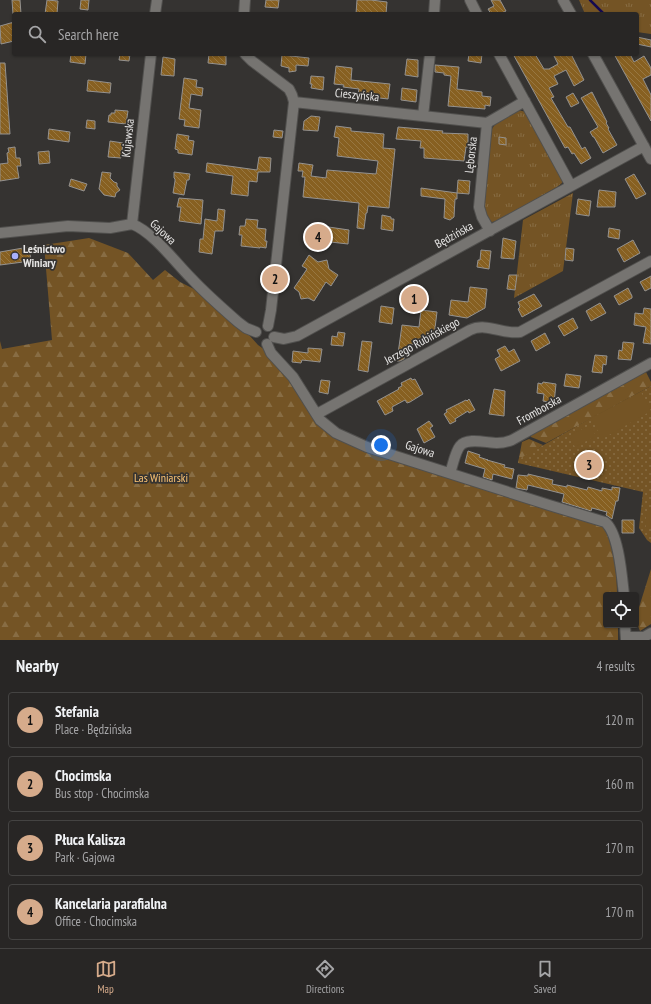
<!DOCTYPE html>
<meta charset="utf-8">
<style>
:root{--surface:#282625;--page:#343232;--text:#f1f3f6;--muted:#a5a5a7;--line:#444342;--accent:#d6ab8b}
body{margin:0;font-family:"PT Sans Narrow",sans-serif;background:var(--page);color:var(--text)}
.controls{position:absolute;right:12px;bottom:12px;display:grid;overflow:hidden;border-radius:4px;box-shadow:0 1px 3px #0004}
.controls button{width:36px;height:36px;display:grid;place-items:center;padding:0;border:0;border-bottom:1px solid var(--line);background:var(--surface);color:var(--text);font:20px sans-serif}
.you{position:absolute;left:381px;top:445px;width:14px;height:14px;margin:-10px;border:3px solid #fff;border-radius:50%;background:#1a73e8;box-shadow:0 0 0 6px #1a73e833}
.badge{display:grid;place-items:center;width:26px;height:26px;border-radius:50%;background:var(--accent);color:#111;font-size:13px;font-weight:700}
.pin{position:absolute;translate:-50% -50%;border:2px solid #fff;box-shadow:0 1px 4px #0006}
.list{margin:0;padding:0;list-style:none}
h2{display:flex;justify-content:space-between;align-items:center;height:52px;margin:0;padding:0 16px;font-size:17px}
h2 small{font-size:13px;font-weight:400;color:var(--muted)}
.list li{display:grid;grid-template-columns:26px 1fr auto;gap:12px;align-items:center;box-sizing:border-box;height:56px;margin:0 8px 8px;padding:0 8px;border:1px solid var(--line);border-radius:4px}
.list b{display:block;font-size:15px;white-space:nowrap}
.list p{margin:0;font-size:13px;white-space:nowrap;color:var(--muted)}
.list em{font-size:13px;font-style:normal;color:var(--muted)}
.icon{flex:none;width:22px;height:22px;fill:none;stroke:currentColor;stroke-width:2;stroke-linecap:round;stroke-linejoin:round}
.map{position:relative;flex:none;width:651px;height:640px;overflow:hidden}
.search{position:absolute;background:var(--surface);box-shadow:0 1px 3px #0004;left:12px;right:12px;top:12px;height:44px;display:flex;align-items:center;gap:10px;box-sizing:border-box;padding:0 14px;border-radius:4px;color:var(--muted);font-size:15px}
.sheet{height:308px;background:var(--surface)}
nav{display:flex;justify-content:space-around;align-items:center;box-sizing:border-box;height:56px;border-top:1px solid var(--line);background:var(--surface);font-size:11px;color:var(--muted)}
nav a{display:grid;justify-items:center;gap:2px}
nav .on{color:var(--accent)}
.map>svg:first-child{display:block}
</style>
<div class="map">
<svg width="651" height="640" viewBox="0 0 651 640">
<defs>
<pattern id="grass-tufts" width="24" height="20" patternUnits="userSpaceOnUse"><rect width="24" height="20" fill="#745425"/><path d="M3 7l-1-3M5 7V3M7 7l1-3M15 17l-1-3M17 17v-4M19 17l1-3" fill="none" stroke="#886d44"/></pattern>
<pattern id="forest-firs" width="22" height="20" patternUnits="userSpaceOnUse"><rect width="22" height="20" fill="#745425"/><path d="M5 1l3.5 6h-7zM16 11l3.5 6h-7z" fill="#886d44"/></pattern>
<pattern id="park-dots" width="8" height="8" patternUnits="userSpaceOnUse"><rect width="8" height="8" fill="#745425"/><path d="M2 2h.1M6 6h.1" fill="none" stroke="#886d44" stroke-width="1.8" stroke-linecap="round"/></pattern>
<pattern id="building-back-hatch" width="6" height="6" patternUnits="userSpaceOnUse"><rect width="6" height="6" fill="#876021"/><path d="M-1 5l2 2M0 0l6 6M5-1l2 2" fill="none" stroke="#987741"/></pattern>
</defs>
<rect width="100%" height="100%" fill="#353331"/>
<path fill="url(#grass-tufts)" d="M579,0H651V34L637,32V14H585Z
M518,110L526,112L562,180V183L557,187L497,221L492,222L488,220L484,209V203L492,129L497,121Z
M573,193L563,271L514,298L523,220Z"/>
<path fill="url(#forest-firs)" d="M89,238L128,253L153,280L165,270L180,282L198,291L249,335L258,345L265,350L287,377L315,420L329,434L598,524L606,529C614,550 617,572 617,595H606V625H618V640H0V341L2,349L52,340L44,245Z
M646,372L651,382V386L546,443L531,437V435Z
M529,439L543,445L518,463L522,442Z
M651,569V624L640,631L636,621V617Z"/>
<path fill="url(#park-dots)" d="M651,386V543L647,540L639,528L643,492L518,463L519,459L591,418Z"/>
<path fill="#745425" d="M641,392L651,411L602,439L591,418Z
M590,425L596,436L575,447L569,436Z
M651,508V528L646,527C645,522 646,511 651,508Z"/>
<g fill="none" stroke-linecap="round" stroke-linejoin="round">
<path stroke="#150a50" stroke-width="2.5" d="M590,0L604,14"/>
</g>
<path fill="url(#building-back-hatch)" stroke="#949290" d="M12,0H20L21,14H13Z
M47,0L58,1L57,14H45Z
M81,0H89L88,10L80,9Z
M266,0H279L278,8L265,7Z
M357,0H371L387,2L386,14H356Z
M491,0H500L506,11L500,14H491L488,9L494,6Z
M14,22V41L1,44L0,26Z
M637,37L651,40V47L637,44Z
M71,54H86L85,64L70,62Z
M120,54H130L129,61L119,60Z
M209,54H226V65L208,63Z
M469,54H482L481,63L468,61Z
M513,54H535L544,69H549L558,64L553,54H571L584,80L574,86L566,70L554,76L558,84L549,88L554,97L551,98L568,127H570L582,149L585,147L591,158L581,164L574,153L572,154L568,147L565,148Z
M614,54H630L634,62L644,56L651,68V75L643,79L651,95V121Z
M282,55L309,58L308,66L296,65V71L289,72V68L281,66Z
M163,57L175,59L174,76L161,75Z
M407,59L418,60V77L405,75Z
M0,63H5L10,134H0Z
M435,65L459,67L457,89L482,92V96L491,97L490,106L485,105V109L448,106L451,76L444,75V73L435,72Z
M336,66L352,68L351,80L390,84L388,99L363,96V95L358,94L359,89L343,87L344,85L334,84Z
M311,76L324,77L323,90L311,88L312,84H310Z
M184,78L197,80L196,87L203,88L202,96L191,94L189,108L201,110L199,128L184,126L185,120L179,119Z
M88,80L111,83L110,93L87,91Z
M402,88L417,90L416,102L401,100Z
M592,92L607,122L606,123L609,128L608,129L617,145L603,153L594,137H593L590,132L598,127L581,98Z
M573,93L579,103L571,107L566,97Z
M115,110L128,111L126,124L108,122L109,115H111V113H115Z
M311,116L320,117L318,131L303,130L304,121Z
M87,120L95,121V129L86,128Z
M336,126L351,128V131L384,134L383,148L395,149L389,208L368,206L367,213H366L364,229L357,228L359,203L303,197L305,177H302L303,171H298L299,163L313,165L311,176L326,178L327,170L376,174L378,161L337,156L339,138L334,137Z
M398,127L443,131L442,133L468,134V147H466L464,161L424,158V148H420L421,141L396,139Z
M49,129L70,132L69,142L48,139Z
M274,130L283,131L282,138L273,137Z
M177,134L189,136L188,140L194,141L192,155L178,153V150L175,149Z
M499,137L506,138V145L499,144Z
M110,141L123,143L121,158L108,157Z
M15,147L16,158H20L21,166H17L19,178L0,181V164L8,163L7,153L9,152L8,148Z
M49,151L50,163L39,164L38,152Z
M259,157L271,158L270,172H258L257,182L249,181L248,196L231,194L233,176L206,172L207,163L257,170Z
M102,172L111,173L110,178L114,182L117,183V186L120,190L116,193L115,197L104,195L99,189Z
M174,172L190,174L189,180H187L184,195L173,193L175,181V179L174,178Z
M634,174L646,194L636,199L625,179Z
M71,179L87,184L84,191L69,186Z
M458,180L470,181L469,194L457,193V199H455L454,217L450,220L444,218L445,199L421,196V188L457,193Z
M599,190L616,192L615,207H597Z
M179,198L203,200L201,224L179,221L181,207H177Z
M578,199L591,201L589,216L576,214Z
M218,209L225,210L223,231H215L212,254L199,252L200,239H203L205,219L217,221Z
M382,215L391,217V219H394L393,231L381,229Z
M246,219L258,220L257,228L266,229L265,241H267L266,248L260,247V248L241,246L242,235H239L240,226H245Z
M315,225L349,230L348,244L313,240Z
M609,228L620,230L619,239L608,237Z
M503,238L516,241L514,259L501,258Z
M633,240L640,253L624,262L617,249Z
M29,247L31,261L0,265V252Z
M566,248L574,249L573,261L565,260Z
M481,250L491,251L489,269L477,267L478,260H480Z
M309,255L318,262L327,260L329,269L338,275L331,286L326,282L314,301L308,298L301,299L299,292L294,288L307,269L302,266Z
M509,275H517L515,290L507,289Z
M651,276V288L645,291L640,282Z
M470,287L487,289L485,308L467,318L449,315L451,300L468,302Z
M413,288H421L420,296L424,300L417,311L404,310L406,291L413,292Z
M628,288L632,296V298L619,305L614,296Z
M534,294L542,306L522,317L518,309L520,307L518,302Z
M600,303L606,313L591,321L586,311Z
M381,306L394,308L392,324L379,322Z
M644,308L651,309V344L643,343L646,327L634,325L635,313L643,314Z
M421,310L437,312L434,336L426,335V340L418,339L417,345L410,344L409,349L405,348L404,359L400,361H397L402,325L419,327Z
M573,318L578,328L564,336L558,326Z
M338,332L345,333L343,346L331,345L332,336L337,337Z
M545,333L550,343L536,351L531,341Z
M362,341L372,342L368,372L358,370Z
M623,342L634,343L631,360L618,359L619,350L622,351Z
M505,346L509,352L514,349L520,361L501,371L495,359L500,356L497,350Z
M308,348L322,349L320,362L302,360L301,363L292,362L293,351L308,353Z
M595,355L607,356L606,365L603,364L602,373L592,372Z
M566,374L581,376L579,388L564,386Z
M411,378L412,380L415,379L423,394L410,402L407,403L405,400L392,407L393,411L385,415L377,401L399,389L398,388L402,386L401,383Z
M321,380L330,381L328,394L319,392Z
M543,382L556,384L554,403L543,401L544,394L537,393L538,383L542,384Z
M494,389L505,391L504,416L489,414Z
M469,399L475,410L469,413L468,411L455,419L456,421L450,424L444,414L447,412L446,410L466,400L467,401Z
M429,421L433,426L430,428L435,437L424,443L417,429Z
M468,451L480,455L479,457L488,460H487L505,465L504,467L514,469L512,479L493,474L492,480L483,477L485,469L465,463Z
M528,474L553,480L552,484L567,487V485L587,490L588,487L602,491V488L612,490V487L620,488L618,501H616L612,519L606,515L607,512L592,508L591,511L562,502L564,494L528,485L527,490L516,488L518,475L528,476Z
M622,520H634V533H622Z"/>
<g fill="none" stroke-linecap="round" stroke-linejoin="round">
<g stroke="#51504e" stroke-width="12">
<path id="minor" d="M470,0L477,14
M563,0L571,14
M155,14L157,0
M244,14L245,0
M434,14L435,0
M245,54L252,61L289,89L292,95L294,102L271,310L268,326
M499,54L571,186
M593,54L651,159
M294,102L487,123
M423,116L430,54
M487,123L479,207L482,217L490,231
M487,123L525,101
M132,224L151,54
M0,233L68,226L110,228L132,224C153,232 175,262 191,278C205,293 222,308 238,322L246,328L256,332
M274,337L284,339L297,336L644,146
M267,344L271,353L293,377L320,420L336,433L367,447L549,505L605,522C619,533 622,578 624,595
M317,414L470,330C487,322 503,335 520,332L651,261
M450,473C453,465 455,452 460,446C467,437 487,443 497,443C503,443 507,442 512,440L651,363
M625,625L626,640
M626,637H644L651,633"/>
</g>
<use href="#minor" stroke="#767471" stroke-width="10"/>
</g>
<circle fill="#a8b0fc" stroke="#353331" stroke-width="1.5" cx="15" cy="256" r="4"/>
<g text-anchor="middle" stroke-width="3.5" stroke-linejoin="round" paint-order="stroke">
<g font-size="12" fill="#e7e6e5" stroke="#353331">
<text transform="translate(357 95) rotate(6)" y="4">Cieszyńska</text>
<text transform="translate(128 138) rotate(-84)" y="4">Kujawska</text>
<text transform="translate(471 155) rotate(-84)" y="4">Lęborska</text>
<text transform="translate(163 232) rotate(43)" y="4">Gajowa</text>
<text transform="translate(454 235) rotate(-29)" y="4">Będzińska</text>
<text transform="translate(422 341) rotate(-29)" y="4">Jerzego Rubińskiego</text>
<text transform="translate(539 410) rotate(-29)" y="4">Fromborska</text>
<text transform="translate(420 449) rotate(18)" y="4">Gajowa</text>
</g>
<g font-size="12" font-weight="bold" fill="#e7e6e5" stroke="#353331" text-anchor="start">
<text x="23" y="253">Leśnictwo<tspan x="23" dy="14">Winiary</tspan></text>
</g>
<g font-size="12" fill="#fdc474" stroke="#353331">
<text x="161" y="482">Las Winiarski</text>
</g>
</g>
</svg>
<div class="controls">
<button><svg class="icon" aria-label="locate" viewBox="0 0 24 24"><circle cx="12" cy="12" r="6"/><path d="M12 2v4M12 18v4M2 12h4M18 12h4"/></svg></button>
</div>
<div class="you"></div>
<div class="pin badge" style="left:414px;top:299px">1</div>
<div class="pin badge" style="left:275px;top:279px">2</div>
<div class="pin badge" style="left:589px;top:465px">3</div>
<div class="pin badge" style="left:318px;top:237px">4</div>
<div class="search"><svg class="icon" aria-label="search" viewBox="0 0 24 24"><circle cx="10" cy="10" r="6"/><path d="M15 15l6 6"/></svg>Search here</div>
</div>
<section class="sheet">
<h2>Nearby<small>4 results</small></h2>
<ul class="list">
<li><span class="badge">1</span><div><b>Stefania</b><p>Place · Będzińska</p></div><em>120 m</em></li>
<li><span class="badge">2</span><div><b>Chocimska</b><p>Bus stop · Chocimska</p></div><em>160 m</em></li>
<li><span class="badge">3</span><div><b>Płuca Kalisza</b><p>Park · Gajowa</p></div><em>170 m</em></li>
<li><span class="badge">4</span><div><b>Kancelaria parafialna</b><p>Office · Chocimska</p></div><em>170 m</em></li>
</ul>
</section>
<nav>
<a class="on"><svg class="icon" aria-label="map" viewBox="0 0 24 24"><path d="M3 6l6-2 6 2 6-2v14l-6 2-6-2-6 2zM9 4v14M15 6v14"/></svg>Map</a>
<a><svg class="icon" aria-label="directions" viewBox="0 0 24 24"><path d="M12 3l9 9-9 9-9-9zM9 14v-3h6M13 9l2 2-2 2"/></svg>Directions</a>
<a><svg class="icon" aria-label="saved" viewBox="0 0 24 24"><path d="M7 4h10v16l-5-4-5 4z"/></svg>Saved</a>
</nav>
